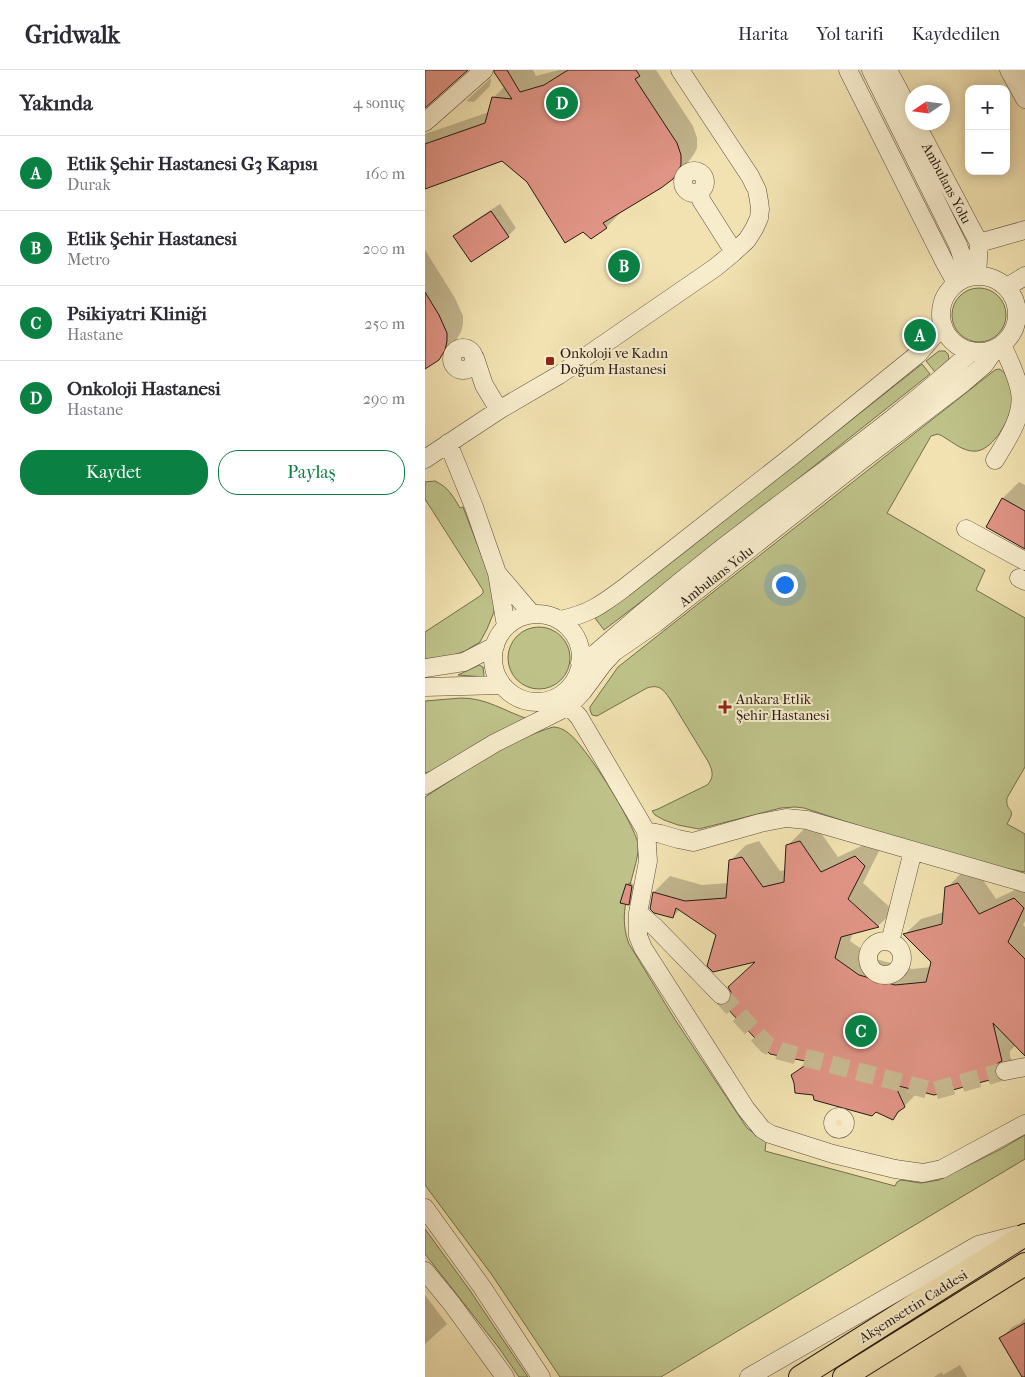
<!DOCTYPE html>
<html lang="tr">
<meta charset="utf-8">
<style>
:root{--surface:#fff;--page:#f2f2f3;--text:#2b2b33;--muted:#7c7c81;--line:#e1e1e2;--accent:#0b8043}
body{margin:0;font-family:"IM FELL French Canon",serif;background:var(--page);color:var(--text)}
.controls{position:absolute;right:15px;top:15px;display:grid;overflow:hidden;border-radius:10px;box-shadow:0 2px 12px #0003}
.controls button{width:45px;height:45px;display:grid;place-items:center;padding:0;border:0;border-bottom:1px solid var(--line);background:var(--surface);color:var(--text);font:25px sans-serif}
.compass{position:absolute;left:480px;top:15px;width:45px;height:45px;border-radius:50%;background:var(--surface);box-shadow:0 2px 12px #0003;rotate:257deg}
.you{position:absolute;left:359px;top:514px;width:18px;height:18px;margin:-12px;border:4px solid #fff;border-radius:50%;background:#1a73e8;box-shadow:0 0 0 8px #1a73e833}
.badge{display:grid;place-items:center;width:32px;height:32px;border-radius:50%;background:var(--accent);color:#fff;font-size:16px;font-weight:700}
.pin{position:absolute;translate:-50% -50%;border:2px solid #fff;box-shadow:0 1px 5px #0006}
.list{margin:0;padding:0;list-style:none}
h2{display:flex;justify-content:space-between;align-items:center;height:65px;margin:0;padding:0 20px;font-size:21px}
h2 small{font-size:16px;font-weight:400;color:var(--muted)}
.list li{display:grid;grid-template-columns:32px 1fr auto;gap:15px;align-items:center;box-sizing:border-box;height:75px;padding:0 20px;border-top:1px solid var(--line)}
.list b{display:block;font-size:19px;white-space:nowrap}
.list p{margin:0;font-size:16px;white-space:nowrap;color:var(--muted)}
.list em{font-size:16px;font-style:normal;color:var(--muted)}
.actions{display:flex;gap:10px;padding:15px 20px}
.actions a{flex:1;padding:11px 0;border:1px solid var(--accent);border-radius:20px;text-align:center;font-size:18px;color:var(--accent)}
.actions .main{background:var(--accent);color:#fff}
.map{position:relative;flex:none;width:600px;height:1307px;overflow:hidden}
header{display:flex;align-items:center;gap:30px;box-sizing:border-box;height:70px;padding:0 25px;background:var(--surface);border-bottom:1px solid var(--line)}
header strong{font-size:24px}
nav{display:flex;gap:28px;margin-inline-start:auto;font-size:18px}
main{display:flex}
aside{flex:1;background:var(--surface)}
.map>svg:first-child{display:block}
</style>
<header>
<strong>Gridwalk</strong>
<nav><a>Harita</a><a>Yol tarifi</a><a>Kaydedilen</a></nav>
</header>
<main>
<aside>
<h2>Yakında<small>4 sonuç</small></h2>
<ul class="list">
<li><span class="badge">A</span><div><b>Etlik Şehir Hastanesi G3 Kapısı</b><p>Durak</p></div><em>160 m</em></li>
<li><span class="badge">B</span><div><b>Etlik Şehir Hastanesi</b><p>Metro</p></div><em>200 m</em></li>
<li><span class="badge">C</span><div><b>Psikiyatri Kliniği</b><p>Hastane</p></div><em>250 m</em></li>
<li><span class="badge">D</span><div><b>Onkoloji Hastanesi</b><p>Hastane</p></div><em>290 m</em></li>
</ul>
<div class="actions"><a class="main">Kaydet</a><a>Paylaş</a></div>
</aside>
<div class="map">
<svg width="600" height="1307" viewBox="0 0 600 1307">
<rect width="100%" height="100%" fill="#f2e2b1"/>
<filter id="stains"><feTurbulence type="fractalNoise" baseFrequency=".004" numOctaves="4"/><feColorMatrix values="0 0 0 0 .2 0 0 0 0 .09 0 0 0 0 .02 0 0 0 .5 -.17"/></filter>
<radialGradient id="worn" r=".72"><stop offset=".6" stop-color="#630" stop-opacity="0"/><stop offset="1" stop-color="#630" stop-opacity=".3"/></radialGradient>
<path fill="#bec289" stroke="#726e4e" d="M527 245a27 27 0 1 1 54 0a27 27 0 1 1-54 0Z
M514,281H520L523,284L524,289L510,302L501,291Z
M497,294L505,304L268,492L179,560L170,548L181,542L203,526L261,481Z
M574,299C579,301 581,305 583,310C586,318 588,325 587,333C586,349 568,379 552,381C537,383 525,369 513,364L506,366L462,443L560,500L551,520L600,548V697L582,728C580,744 593,736 582,754L600,764V802L579,798L499,777L379,738L370,737L356,738L274,759L253,755L239,750L230,745L227,741L233,739L282,715C289,708 288,702 284,693L245,629C238,619 234,614 222,618L172,646L167,645L165,640V637L193,597L570,300Z
M10,411C23,417 28,426 35,438L38,437L66,510L70,528L69,542L62,559L55,572L40,581L26,586L0,589V562L55,526L58,523V520L0,429V412Z
M83 588a31 31 0 1 1 62 0a31 31 0 1 1-62 0Z
M54,595L58,597L59,605L58,607L33,605Z
M36,628C62,628 79,641 103,649L10,700L0,703V631Z
M128,657C133,657 138,659 142,662C160,674 209,753 213,774C214,782 211,792 209,800C202,827 194,847 204,874L249,948L322,1058L341,1072L340,1081L470,1116L472,1112L476,1110L496,1113L514,1110L576,1079L600,1065V1089L236,1307H135L67,1205L0,1115V727C41,701 82,671 128,657Z
M0,1159L44,1219L103,1307H94L74,1278L0,1184Z"/>
<path fill="#0003" d="M70,0H108L111,6L134,0H231L268,56L272,68V78L269,84L264,91L247,108L197,141L181,158L102,112L77,89L0,117V64L64,42L68,28L80,16Z
M65,9H66L65,16L49,32L41,31Z
M75,134L91,158L83,166H30L38,158Z
M0,180L30,228L38,246V254L36,262L30,272L13,289L0,298Z
M594,412L600,415V477L578,428Z
M391,756L413,787L447,771L455,779L438,813L469,841L453,856L428,863L425,871L451,889L487,899L506,897L508,892L480,864L496,849L519,842L522,818L538,801L550,798L571,829L600,815V851L598,855L600,857V984L591,975L585,981V987L588,991L572,1007L509,1024L495,1020L467,1049L450,1041L389,1024L368,1006L383,990L301,935L307,929L333,889L292,865L255,839L248,847L229,822L245,806L277,815L303,813L305,791L321,775L334,771L355,801L361,800L363,775L379,759Z
M204,812L209,814L206,832L203,834L202,815Z
M0,1225L22,1254L0,1274Z
M600,1248V1301L576,1269L587,1257L595,1253Z
M535,1295L542,1307H509L517,1302L518,1305Z"/>
<path fill="#e09485" stroke="#261a14" d="M0,0H43L0,38Z
M69,0H82L95,22L119,15L143,0H211L215,6L210,9L252,73L256,85V95L253,102L248,109L236,118L178,153L182,158L166,169L158,162L140,173L102,112L77,91L0,119V74L60,53L67,27L87,29L69,2Z
M66,141L84,167L46,192L28,166Z
M0,222L14,245L22,263V271L20,280L14,290L0,299Z
M577,428L600,441V479L561,457Z
M375,771L396,802L430,786L440,796L423,829L454,857L416,867L410,888L434,905L470,915L501,912L506,892L478,864L517,854L520,817L533,813L554,844L589,828L599,838L583,872L600,889V986L568,953L577,991L573,993L570,998V1004L572,1008L509,1025L470,1015L480,1037L473,1042L468,1050L451,1042L447,1046L389,1030L388,1025L370,1023L369,1013L366,1005L385,992L345,984L299,935L304,932L306,927V922L303,917L330,892L288,902L282,896L291,865L251,838L248,848L229,843L225,839L228,822L260,831L301,828L304,790L317,787L338,817L359,812L361,775Z
M201,814L207,816L204,835L195,833Z
M600,1253V1307H597L574,1268Z"/>
<g fill="none" stroke-linecap="round" stroke-linejoin="round">
<path stroke="#c9ba92" stroke-width="18" stroke-dasharray="18 9" stroke-linecap="butt" d="M296,925L342,975L355,981L508,1021L580,1001"/>
<g stroke="#594c3b" stroke-width="19">
<path id="minor" d="M423,0L520,193L531,213
M446,0L533,175L544,207
M463,0L488,47
M584,0L600,29
M599,0L600,3
M0,52L59,0
M490,52L554,173L552,205
M258 112a11 11 0 1 1 22 0a11 11 0 1 1-22 0Z
M275,122L276,130L309,182
M554,173L600,160
M516 244a38 38 0 1 1 76 0a38 38 0 1 1-76 0Z
M582,217L600,206
M27 289a11 11 0 1 1 22 0a11 11 0 1 1-22 0Z
M50,288L59,315L74,340
M23,373L49,437L72,503L81,556
M0,389L74,340L134,305L291,197L309,182L322,170L329,159L334,148L335,139L334,131L332,120L325,106L255,0
M570,390C582,370 599,346 595,322C592,305 584,290 577,275
M541,459L600,491
M72,503L106,543
M594,508L600,511
M68 588a44 44 0 1 1 88 0a44 44 0 1 1-88 0Z
M135,550C164,544 176,535 199,518L367,386L493,284L518,255
M155,593L171,583C229,532 289,483 351,437C417,387 485,338 547,281
M0,598L39,592L70,576
M0,617L77,615
M131,629L144,636L154,647L221,761L223,791L213,843V866L218,878L321,1039L337,1059L345,1064L408,1084L470,1099L498,1103L517,1099L600,1054
M0,715L70,673L144,636L158,621L178,594L189,582L231,553L433,393L538,313L559,295L571,278
M221,761L236,764L253,769L268,772L335,753L361,748L382,750L600,813
M213,843L230,857L296,925
M443 888a17 17 0 1 1 34 0a17 17 0 1 1-34 0Z
M465,872L488,781
M580,1001L600,997
M408 1053a6 6 0 1 1 12 0a6 6 0 1 1-12 0Z
M0,1138L57,1217L116,1307
M0,1201L27,1234L80,1307
M324,1307L553,1175L592,1165"/>
</g>
<g stroke="#261a14" stroke-width="24">
<path id="major" d="M375,1307L600,1165
M419,1307L600,1194"/>
</g>
<use href="#minor" stroke="#f7eccc" stroke-width="18"/>
<use href="#major" stroke="#f2e2b1" stroke-width="22"/>
</g>
<g fill="#8f2418" stroke="#f7eccc" stroke-width="2">
<rect x="120" y="286" width="10" height="10" rx="2.5"/>
<path d="M297.5 629.5h5v5h5v5h-5v5h-5v-5h-5v-5h5z"/>
</g>
<g text-anchor="middle" stroke-width="4" stroke-linejoin="round" paint-order="stroke">
<g font-size="14" fill="#261a14" stroke="#f7eccc">
<text transform="translate(522 113) rotate(62)" y="5">Ambulans Yolu</text>
<text transform="translate(291 506) rotate(-38)" y="5">Ambulans Yolu</text>
<text transform="translate(488 1236) rotate(-32)" y="5">Akşemsettin Caddesi</text>
</g>
<g font-size="14" fill="#261a14" stroke="#f7eccc" text-anchor="start">
<text x="135" y="288">Onkoloji ve Kadın<tspan x="135" dy="16">Doğum Hastanesi</tspan></text>
<text x="311" y="634">Ankara Etlik<tspan x="311" dy="16">Şehir Hastanesi</tspan></text>
</g>
</g>
<rect width="100%" height="100%" filter="url(#stains)"/>
<rect width="100%" height="100%" fill="url(#worn)"/>
</svg>
<div class="controls">
<button>+</button>
<button>−</button>
</div>
<svg class="compass" viewBox="-18 -18 36 36"><path d="M0-13l5 13h-10z" fill="#e53935"/><path d="M0 13l5-13h-10z" fill="#7c7c81"/></svg>
<div class="you"></div>
<div class="pin badge" style="left:495px;top:265px">A</div>
<div class="pin badge" style="left:199px;top:196px">B</div>
<div class="pin badge" style="left:436px;top:961px">C</div>
<div class="pin badge" style="left:137px;top:33px">D</div>
</div>
</main>
